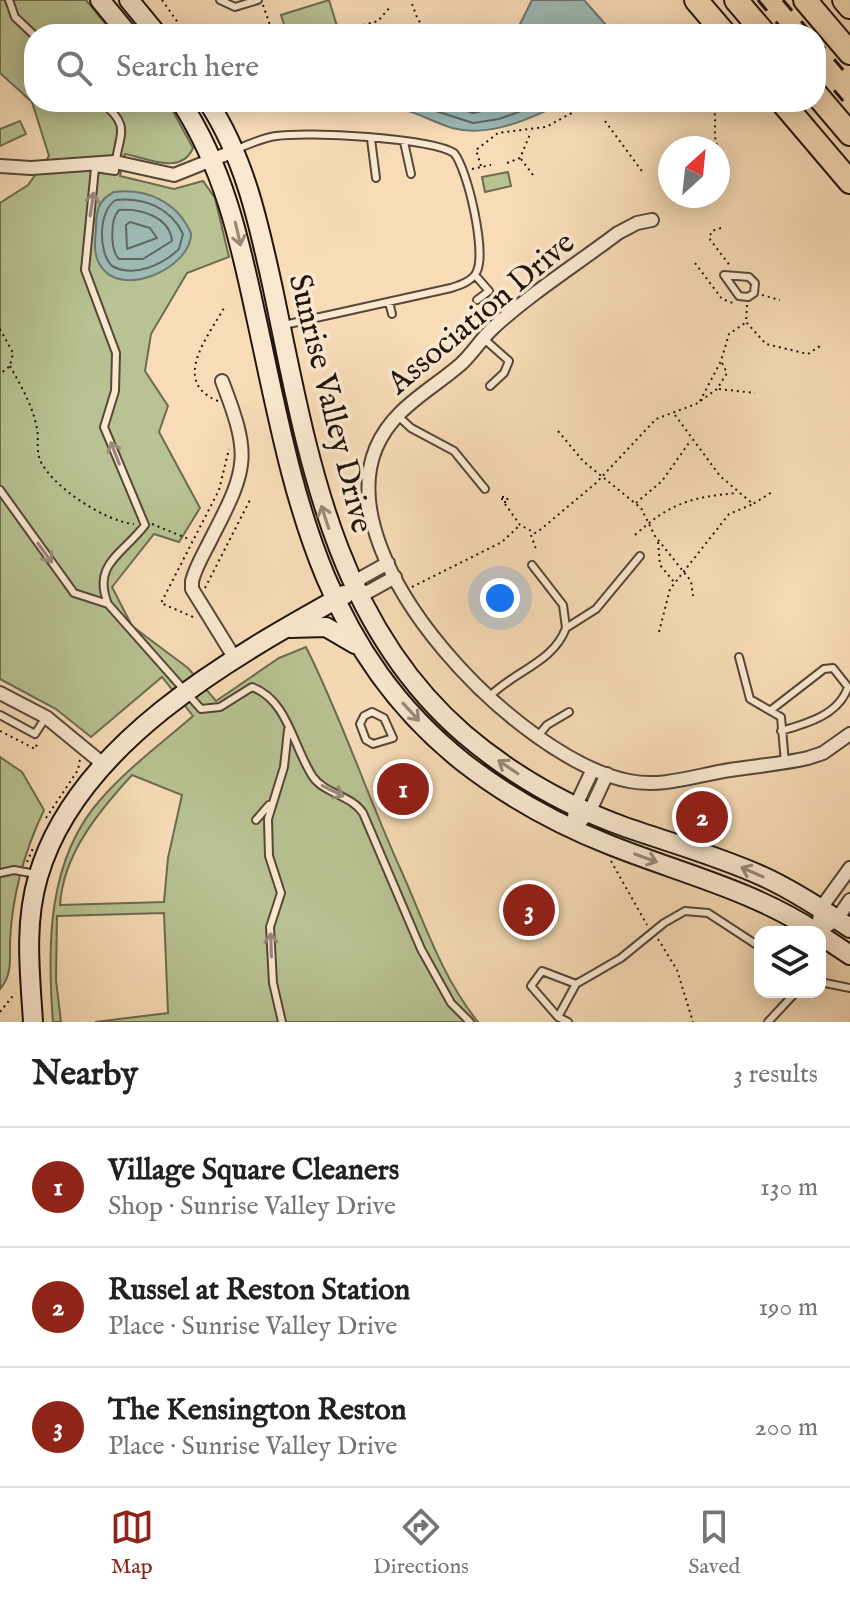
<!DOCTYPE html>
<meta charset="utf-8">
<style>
:root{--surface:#fff;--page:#f6f6f6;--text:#202124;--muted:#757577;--line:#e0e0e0;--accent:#8f2418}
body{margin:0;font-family:"IM FELL English",serif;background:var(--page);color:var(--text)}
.controls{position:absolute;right:24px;bottom:24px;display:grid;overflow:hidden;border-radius:16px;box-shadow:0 4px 20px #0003}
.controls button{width:72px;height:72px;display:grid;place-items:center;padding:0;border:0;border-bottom:2px solid var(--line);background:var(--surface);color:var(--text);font:40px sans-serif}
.compass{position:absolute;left:658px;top:136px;width:72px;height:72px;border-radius:50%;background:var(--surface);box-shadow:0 4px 20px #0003;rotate:27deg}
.you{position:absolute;left:500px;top:598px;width:28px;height:28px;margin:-20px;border:6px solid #fff;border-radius:50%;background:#1a73e8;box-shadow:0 0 0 12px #1a73e833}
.badge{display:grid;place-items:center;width:52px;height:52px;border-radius:50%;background:var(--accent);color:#fff;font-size:26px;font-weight:700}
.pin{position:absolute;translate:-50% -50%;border:4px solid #fff;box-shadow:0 2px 8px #0006}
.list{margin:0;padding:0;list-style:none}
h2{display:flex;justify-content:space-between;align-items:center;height:104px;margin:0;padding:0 32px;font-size:34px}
h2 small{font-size:26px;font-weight:400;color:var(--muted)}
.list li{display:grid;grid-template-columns:52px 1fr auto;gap:24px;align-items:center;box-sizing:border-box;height:120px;padding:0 32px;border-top:2px solid var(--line)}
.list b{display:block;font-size:30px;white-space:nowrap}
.list p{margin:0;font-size:26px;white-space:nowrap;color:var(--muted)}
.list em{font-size:26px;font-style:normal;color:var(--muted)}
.icon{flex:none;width:44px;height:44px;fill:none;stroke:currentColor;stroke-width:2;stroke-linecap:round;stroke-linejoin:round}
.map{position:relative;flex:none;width:850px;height:1022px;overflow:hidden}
.search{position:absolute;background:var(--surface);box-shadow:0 4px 20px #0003;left:24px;right:24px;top:24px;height:88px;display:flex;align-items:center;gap:20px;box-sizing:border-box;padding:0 28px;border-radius:32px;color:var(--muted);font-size:30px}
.sheet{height:464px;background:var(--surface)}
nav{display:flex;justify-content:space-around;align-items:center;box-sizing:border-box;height:112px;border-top:2px solid var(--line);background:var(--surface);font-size:22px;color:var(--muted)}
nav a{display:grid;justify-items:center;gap:4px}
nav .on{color:var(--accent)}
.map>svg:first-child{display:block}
</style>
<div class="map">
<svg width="850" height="1022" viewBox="0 0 850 1022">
<rect width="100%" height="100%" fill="#f7dcb7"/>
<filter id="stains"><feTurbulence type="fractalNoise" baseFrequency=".0025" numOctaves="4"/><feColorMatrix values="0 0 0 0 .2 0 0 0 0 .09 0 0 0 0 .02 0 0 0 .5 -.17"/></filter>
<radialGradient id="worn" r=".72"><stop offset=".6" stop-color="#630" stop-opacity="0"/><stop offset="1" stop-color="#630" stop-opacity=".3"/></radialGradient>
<path fill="#b8c292" stroke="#6c6c50" stroke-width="2" fill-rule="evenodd" d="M0,0H86L114,34H34V102H168L193,148C181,176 147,158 125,154L120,176L174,189L203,181L215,198L229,257L187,273L151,334L145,371L168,406L159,432L200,508L179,542L154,534L112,587L132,626L188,668L216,701L279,658L306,647C342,719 367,795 400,868C424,921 441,976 478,1022H95L168,1013L164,913L57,916L56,980L61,1022H53C47,946 47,859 101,799C128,768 162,743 193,716L162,677L91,737L56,709L0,679V203L28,185L49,156L32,102L0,73ZM132,775L182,795L168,858L164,902L60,905C63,854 99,811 132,775Z
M329,0L337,26L310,34H287L281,15Z
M20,121L26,134L0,146V129Z
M508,172L511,186L485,192L482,177Z
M0,757L22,772L44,810C24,852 12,895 10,942C10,958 12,976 0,989Z"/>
<path fill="#9ebab5" stroke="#6c7872" stroke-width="2" d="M532,0H584L614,34H523L518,28Z
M301,102H565C531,118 491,138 452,128C430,121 412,109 388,107C360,104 326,111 301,102Z
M114,192C147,188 177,202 191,233C192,268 120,300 100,265C93,254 95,240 96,228C96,211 98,200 114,192Z"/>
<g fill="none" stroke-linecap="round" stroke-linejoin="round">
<path stroke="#606862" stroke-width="2" d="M408,102L473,123L499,119L546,102
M440,102L473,113L519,102
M116,200C144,197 171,208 183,234L179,249C162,265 134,278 112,266C98,253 98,210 116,200Z
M119,210C140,208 170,217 172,241L143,259H119C110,250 110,219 119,210Z
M130,222L150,228L157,238L127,249L126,225Z"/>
<g stroke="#564738" stroke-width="10">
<path id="lane" d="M9,0L15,17L34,35
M220,0L235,7L258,0
M101,102C135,128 116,136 115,171L95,168L85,270L116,353L115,391L104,427L145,525C122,555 92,564 108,604L201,709L220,707L252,687C288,700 293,747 313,777C325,794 351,795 363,813L421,949L451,1003L470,1022
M371,139L376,178
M404,142L411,174
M235,150C249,144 262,138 276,136C307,131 430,138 454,153C468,170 486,251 477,271C473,281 460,285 451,288L284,325
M475,275L489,291L477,300
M724,275L749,277L755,283L754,293L748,297L739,296Z
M389,302L392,314
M483,338L509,361L504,373L490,386
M397,415L411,428L454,451L485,489
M0,490L74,593L108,604
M566,628L596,609L640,556
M739,657L750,699L781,717L785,763
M489,697C514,671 553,663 566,628L563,605L532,565
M771,710L824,669L833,668L848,687C839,715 806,724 781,731
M372,712L384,718L393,738L373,744L366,740L360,724L364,716Z
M0,715L35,734L46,717
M538,736L547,725L569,712
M256,820L269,805
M0,873L14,870L36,874
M820,982L850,988
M558,1017L576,984L621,958L664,923L685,911L708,913L760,947
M282,1022L273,983L270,927L281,893L269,856L268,819L284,767L288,730
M568,1022L558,1017L531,986L542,971L576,984
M768,1022L796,992"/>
</g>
<g stroke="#564738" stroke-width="16">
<path id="street" d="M0,166L31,168L115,162L174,175L234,151
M652,220L637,223L618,233C577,264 531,293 493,328C481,339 473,353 461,364C430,391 393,408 376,448C328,564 521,760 629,781C663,788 697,775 730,770C756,766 782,764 808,758L823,753L850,734
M222,381C250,454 249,466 213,535C206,550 196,565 192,581V589L234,657
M388,563L361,578L353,590L368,592L395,577
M0,693L46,717L103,764
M573,829L589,813L607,774
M573,829L575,807L593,769
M817,932L821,908L850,868
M818,932L837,919L850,900"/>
</g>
<g stroke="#21150e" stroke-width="22">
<path id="secondary" d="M100,0L128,34
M129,0L157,34
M181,102C223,167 239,237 255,312C293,485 315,643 463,762C508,797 557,824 610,845C680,873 752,890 816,932
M208,102C245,158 259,225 273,289C307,450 332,620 464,734C512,775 567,806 625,827C671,843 718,856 762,876C793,890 822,909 850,928
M290,628L326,627L355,644
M820,935L850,955
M33,1022C30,973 24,925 38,877C76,744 231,658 344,595"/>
</g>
<g stroke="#21150e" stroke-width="26">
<path id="highway" d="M696,0L725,34
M736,0L765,34
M805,0L850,53
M844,0L850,7
M816,94L850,134
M782,102L850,182"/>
</g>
<path stroke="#21150e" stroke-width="2" stroke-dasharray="2 4" stroke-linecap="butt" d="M162,0L186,34
M412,4L418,20L433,34
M263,5L273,34
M328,34L378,21L391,6
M711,102C720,118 710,134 719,149
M605,121L644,174
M521,159L533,175
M507,163L520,158L531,132
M481,166L476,150L498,133L546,127L592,102
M472,169L491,165
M721,228L712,231L709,238L731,267
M695,263L722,299L733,303
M762,295L780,300
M747,305L746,322L766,344L808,354L820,346
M0,329L13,353L10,366L0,374
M10,366C21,386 33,406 37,429C39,439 36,450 40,460C51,486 106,522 134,524
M719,389L755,393
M218,401C171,382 207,338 224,308
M700,401L721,361L729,334L745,323
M675,415L720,476L753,504L772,492
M558,431L583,461L641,508L655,536L691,581L693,596
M502,497H507L508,502H502Z
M636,503L662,481L691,440
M505,504L520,525L535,533L540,530L596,483L656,419L696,404L717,389L727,373L721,361
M152,524L191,540
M531,535L537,552
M635,535C670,503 691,497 738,493
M658,542L660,565L674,582
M412,587L502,542L519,526
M205,588L250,500
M193,617L161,603L219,490L229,449
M659,632L670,589L729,514L753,504
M0,731L35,749L38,742
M46,818L78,770L80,759
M611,861L647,925
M27,862L34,846
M658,939L677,970L693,1022
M0,1012L15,993"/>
<use href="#lane" stroke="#fae8d0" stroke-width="6"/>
<use href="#street" stroke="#fae8d0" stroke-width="12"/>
<use href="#secondary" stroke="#fae8d0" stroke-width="18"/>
<use href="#highway" stroke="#f7dcb7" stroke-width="22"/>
<path stroke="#21150e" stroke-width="3" stroke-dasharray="14 14" stroke-linecap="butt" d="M758,0L786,34
M783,0L812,34
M816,38L850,78
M816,69L850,109"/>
</g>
<defs><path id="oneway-shaft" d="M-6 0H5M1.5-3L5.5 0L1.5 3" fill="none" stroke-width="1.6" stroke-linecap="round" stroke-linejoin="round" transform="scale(2)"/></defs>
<g stroke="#988979">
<use href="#oneway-shaft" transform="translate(92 204) rotate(-81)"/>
<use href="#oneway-shaft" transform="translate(238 234) rotate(77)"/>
<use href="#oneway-shaft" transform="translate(115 453) rotate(-111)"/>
<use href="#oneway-shaft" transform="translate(325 517) rotate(-108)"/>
<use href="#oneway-shaft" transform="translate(45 553) rotate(54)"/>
<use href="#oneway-shaft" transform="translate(411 712) rotate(48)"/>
<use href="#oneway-shaft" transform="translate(508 767) rotate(-146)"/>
<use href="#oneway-shaft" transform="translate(333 791) rotate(27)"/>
<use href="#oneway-shaft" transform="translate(646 858) rotate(20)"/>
<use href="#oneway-shaft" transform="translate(752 872) rotate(-156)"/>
<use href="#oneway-shaft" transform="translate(271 945) rotate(-92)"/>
</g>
<g text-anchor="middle" stroke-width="7" stroke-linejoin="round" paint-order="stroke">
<g font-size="32" fill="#21150e" stroke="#fae8d0">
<text transform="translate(480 312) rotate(-40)" y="11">Association Drive</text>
<text transform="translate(332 403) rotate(76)" y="11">Sunrise Valley Drive</text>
</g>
</g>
<rect width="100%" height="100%" filter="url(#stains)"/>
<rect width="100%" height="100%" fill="url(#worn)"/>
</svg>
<div class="controls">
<button><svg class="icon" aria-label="layers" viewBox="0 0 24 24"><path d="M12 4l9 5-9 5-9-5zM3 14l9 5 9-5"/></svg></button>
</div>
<svg class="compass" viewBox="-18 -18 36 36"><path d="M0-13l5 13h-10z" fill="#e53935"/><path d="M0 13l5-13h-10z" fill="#757577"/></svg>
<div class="you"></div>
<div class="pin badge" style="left:403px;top:789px">1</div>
<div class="pin badge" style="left:702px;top:817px">2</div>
<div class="pin badge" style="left:529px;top:910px">3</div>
<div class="search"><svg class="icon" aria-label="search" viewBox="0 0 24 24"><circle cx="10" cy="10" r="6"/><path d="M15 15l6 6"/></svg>Search here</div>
</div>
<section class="sheet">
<h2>Nearby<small>3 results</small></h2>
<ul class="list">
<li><span class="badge">1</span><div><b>Village Square Cleaners</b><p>Shop · Sunrise Valley Drive</p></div><em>130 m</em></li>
<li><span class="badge">2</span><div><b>Russel at Reston Station</b><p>Place · Sunrise Valley Drive</p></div><em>190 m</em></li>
<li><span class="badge">3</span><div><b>The Kensington Reston</b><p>Place · Sunrise Valley Drive</p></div><em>200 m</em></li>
</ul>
</section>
<nav>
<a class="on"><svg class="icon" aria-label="map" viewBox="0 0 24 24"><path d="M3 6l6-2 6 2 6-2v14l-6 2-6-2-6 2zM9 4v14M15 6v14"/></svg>Map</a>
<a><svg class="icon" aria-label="directions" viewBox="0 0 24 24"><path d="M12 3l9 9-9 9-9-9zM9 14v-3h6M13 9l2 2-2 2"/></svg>Directions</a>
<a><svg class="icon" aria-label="saved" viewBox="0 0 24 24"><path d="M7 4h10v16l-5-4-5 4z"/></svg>Saved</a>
</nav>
